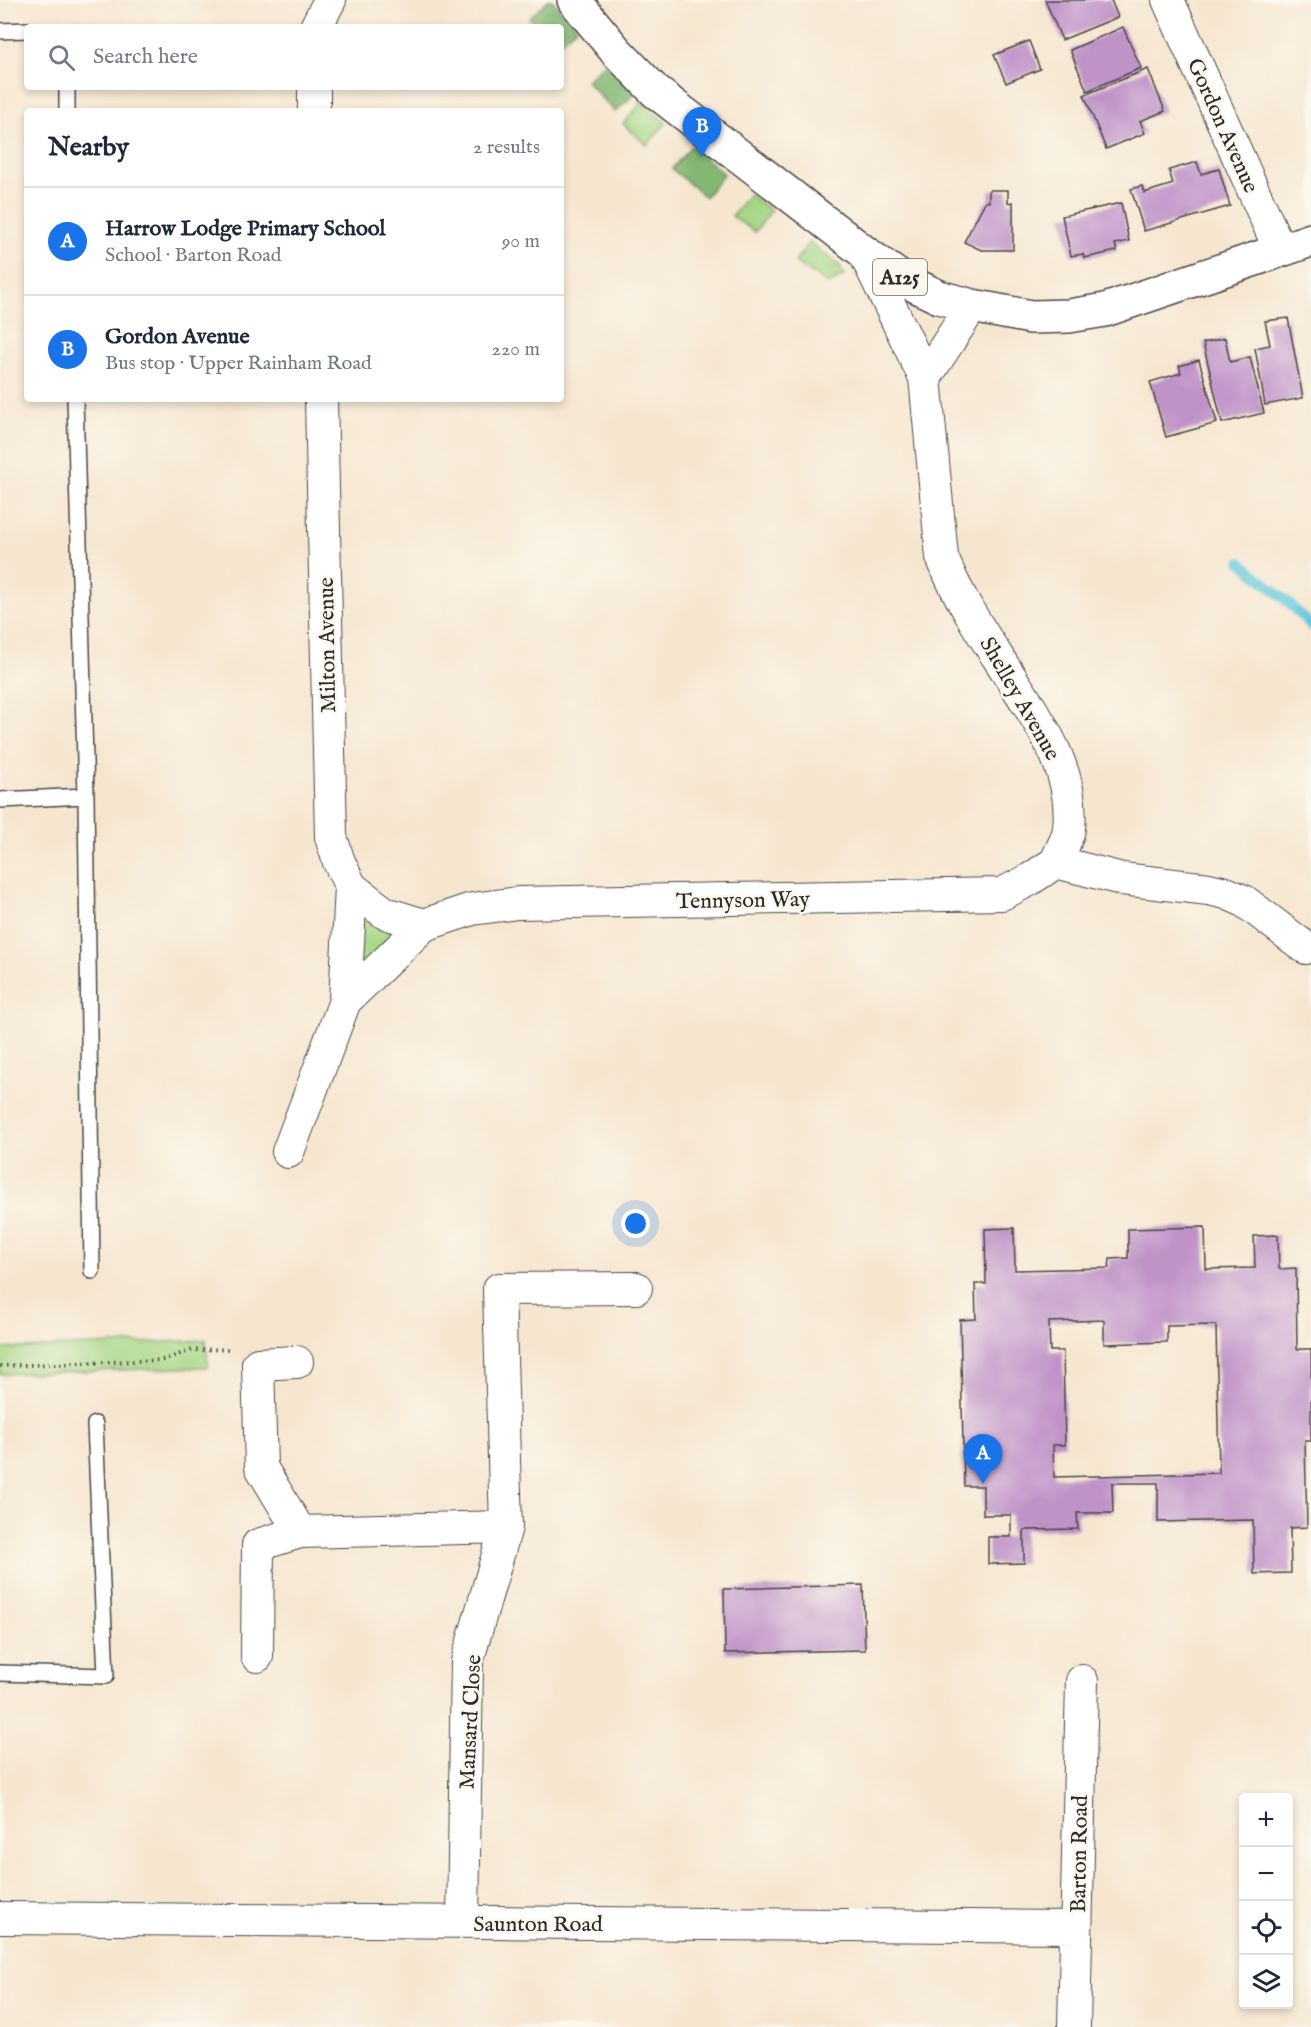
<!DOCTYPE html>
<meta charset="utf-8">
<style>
:root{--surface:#fff;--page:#f6f6f7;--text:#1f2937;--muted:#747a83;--line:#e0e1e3;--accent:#1a73e8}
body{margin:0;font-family:"IM FELL English",serif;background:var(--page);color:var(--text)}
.controls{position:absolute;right:18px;bottom:18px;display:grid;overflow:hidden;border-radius:6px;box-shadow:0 3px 9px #0003}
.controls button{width:54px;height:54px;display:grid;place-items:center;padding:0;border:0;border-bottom:2px solid var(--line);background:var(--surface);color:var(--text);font:30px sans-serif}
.you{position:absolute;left:636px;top:1224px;width:21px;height:21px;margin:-15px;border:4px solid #fff;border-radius:50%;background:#1a73e8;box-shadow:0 0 0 9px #1a73e833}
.badge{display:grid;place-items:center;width:39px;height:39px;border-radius:50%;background:var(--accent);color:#fff;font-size:20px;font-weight:700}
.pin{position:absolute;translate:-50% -50px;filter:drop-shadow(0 2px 3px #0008)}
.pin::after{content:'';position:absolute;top:32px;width:21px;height:18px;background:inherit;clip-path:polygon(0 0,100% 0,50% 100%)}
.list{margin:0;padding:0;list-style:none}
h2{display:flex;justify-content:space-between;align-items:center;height:78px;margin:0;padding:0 24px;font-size:26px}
h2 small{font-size:20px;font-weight:400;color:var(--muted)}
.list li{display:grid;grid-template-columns:39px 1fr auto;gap:18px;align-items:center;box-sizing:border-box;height:108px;padding:0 24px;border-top:2px solid var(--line)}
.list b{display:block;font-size:22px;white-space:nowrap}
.list p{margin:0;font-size:20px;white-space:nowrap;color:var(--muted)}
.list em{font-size:20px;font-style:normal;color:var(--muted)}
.icon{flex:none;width:33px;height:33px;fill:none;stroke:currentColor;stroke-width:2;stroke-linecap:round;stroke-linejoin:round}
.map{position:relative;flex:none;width:1311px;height:2027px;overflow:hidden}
.search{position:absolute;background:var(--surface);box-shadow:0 3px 9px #0003;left:24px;top:24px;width:540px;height:66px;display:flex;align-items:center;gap:15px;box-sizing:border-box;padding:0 21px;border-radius:6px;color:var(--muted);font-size:22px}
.panel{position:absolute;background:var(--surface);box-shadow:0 3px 9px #0003;left:24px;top:108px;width:540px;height:294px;border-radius:6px}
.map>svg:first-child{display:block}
</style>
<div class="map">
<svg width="1311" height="2027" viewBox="0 0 1311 2027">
<rect width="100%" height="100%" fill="#fbf7ec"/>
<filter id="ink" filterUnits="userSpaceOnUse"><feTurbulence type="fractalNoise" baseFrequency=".0167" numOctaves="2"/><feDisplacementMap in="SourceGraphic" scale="12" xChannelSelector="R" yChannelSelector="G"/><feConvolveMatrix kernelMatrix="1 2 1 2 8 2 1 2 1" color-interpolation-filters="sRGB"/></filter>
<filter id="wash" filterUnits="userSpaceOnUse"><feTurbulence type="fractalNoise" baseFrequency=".008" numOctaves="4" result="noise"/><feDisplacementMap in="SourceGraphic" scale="24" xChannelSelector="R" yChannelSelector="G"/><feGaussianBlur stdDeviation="1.35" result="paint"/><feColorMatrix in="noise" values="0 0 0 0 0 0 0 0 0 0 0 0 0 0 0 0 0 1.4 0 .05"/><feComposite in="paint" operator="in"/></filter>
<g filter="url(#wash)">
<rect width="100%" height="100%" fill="#f6e6d0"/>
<path fill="#a5d684" stroke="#688058" stroke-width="1.5" d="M642,102L666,123L647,145L623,124Z
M749,194L771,211L755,232L732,216Z
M809,242L840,266L844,276L828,284L795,262Z
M358,913L401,931L356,977Z
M206,1340L208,1367L0,1374V1349Z"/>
<path fill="#84b772" stroke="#58714e" stroke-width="1.5" d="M548,0H552L577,27L561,41V27H537L529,18Z
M605,63L635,94L615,112L586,81Z
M691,146L724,174L705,197L672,169Z"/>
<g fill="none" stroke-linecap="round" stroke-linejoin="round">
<path stroke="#5dc6d9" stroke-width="10" d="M1241,562L1289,603L1311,626"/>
</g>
<g id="blocks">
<path fill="#bf93c8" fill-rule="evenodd" d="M1045,0H1111L1118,17L1062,40Z
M1123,27L1141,68L1087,91L1070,50Z
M1029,41L1040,69L1006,83L994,55Z
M1148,69L1165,111L1140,121L1145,133L1106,149L1084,95Z
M1197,162L1201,174L1219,169L1230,206L1144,231L1131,189L1142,186L1144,193L1173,184L1169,170Z
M989,190H1008V203L1013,202V250H981L964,242L985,202H989Z
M1121,203L1129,241L1115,244L1117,251L1084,258L1083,254L1071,256L1062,216Z
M1288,318L1303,398L1265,405L1255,348L1270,345L1265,321Z
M1225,338L1230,362L1250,357L1264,413L1222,423L1203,343Z
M1199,360L1217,423L1166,437L1150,382L1181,373L1179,366Z
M1205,1227L1206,1269L1255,1268L1254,1236L1278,1235L1279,1269L1296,1268L1297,1349H1311V1441H1305L1307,1527L1290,1528L1291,1573L1254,1574L1253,1520L1158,1522V1483H1112L1113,1513H1077L1078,1529L1024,1530V1563L988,1564V1537H1011V1515H983V1486H964L960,1320L976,1319L975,1284H986L985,1229L1014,1228L1015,1270L1109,1268L1110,1259L1128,1258V1229ZM1104,1320V1344L1167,1342V1326L1216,1325L1219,1473L1054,1477L1053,1445H1065L1063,1351H1050L1049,1322Z
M863,1585L865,1650L725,1653L724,1589Z"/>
</g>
</g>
<g filter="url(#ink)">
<use href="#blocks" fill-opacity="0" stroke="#494744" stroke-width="1.5"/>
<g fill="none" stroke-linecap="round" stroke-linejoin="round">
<g stroke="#494744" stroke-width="18">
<path id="service" d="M0,31L27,30
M67,87V111
M75,399L86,796L92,1271
M0,800L86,796
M0,1673L106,1676L95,1424"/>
</g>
<g stroke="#494744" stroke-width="34">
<path id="minor" d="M1168,0L1280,250
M316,27L330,0
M314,87V111
M864,252L925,378
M972,306L925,378L942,557C960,603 989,643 1015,684C1043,727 1075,774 1069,828C1068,839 1060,851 1056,862L1122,879L1209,889L1226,893L1244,901L1306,948
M321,399L331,837L339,862L351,887L385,913L424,925L345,1001
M424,925L472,909L518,903L1002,894L1029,880L1056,862
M288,1152L345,1001L351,887
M297,1362L258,1364L261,1467L300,1532L506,1527
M257,1656L258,1545L300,1532
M0,1918L1076,1927
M463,1922L467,1662L506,1527L499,1289L636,1288
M1074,2027L1082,1681"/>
</g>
<g stroke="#494744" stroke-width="36">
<path id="primary" d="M574,0L616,51L655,91L864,252L902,279L939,297L972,306L1031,317L1069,316L1105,310L1311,240"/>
</g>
<path stroke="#494744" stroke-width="4" stroke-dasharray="1.5 4.5" stroke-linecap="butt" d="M0,1366L162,1360L193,1350L229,1349"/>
<use href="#service" stroke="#fff" stroke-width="15"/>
<use href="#minor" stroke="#fff" stroke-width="32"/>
<use href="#primary" stroke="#fff" stroke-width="33"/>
</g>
</g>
<g text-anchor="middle" stroke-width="5" stroke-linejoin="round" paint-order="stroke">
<rect fill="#fbf7ec" stroke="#696865" stroke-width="1.5" x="873" y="259" width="54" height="36" rx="4.5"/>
<g font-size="21" font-weight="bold" fill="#2b2b2b">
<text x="900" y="284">A125</text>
</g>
<g font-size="22" fill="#2b2b2b" stroke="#fbf7ec">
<text transform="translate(1224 125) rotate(66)" y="8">Gordon Avenue</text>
<text transform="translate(326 645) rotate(-91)" y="8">Milton Avenue</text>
<text transform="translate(1021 698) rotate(60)" y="8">Shelley Avenue</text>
<text transform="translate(743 899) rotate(-1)" y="8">Tennyson Way</text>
<text transform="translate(469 1722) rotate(-87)" y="8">Mansard Close</text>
<text transform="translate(1078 1854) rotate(-89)" y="8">Barton Road</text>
<text x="538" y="1931">Saunton Road</text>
</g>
</g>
</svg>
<div class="controls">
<button>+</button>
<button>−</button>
<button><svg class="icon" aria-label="locate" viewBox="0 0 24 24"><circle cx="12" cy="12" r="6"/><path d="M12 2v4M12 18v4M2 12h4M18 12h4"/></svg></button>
<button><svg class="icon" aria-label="layers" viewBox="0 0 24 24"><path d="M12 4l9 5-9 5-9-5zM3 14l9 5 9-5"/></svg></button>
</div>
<div class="you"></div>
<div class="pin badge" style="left:983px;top:1484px">A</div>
<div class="pin badge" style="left:702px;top:157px">B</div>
<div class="search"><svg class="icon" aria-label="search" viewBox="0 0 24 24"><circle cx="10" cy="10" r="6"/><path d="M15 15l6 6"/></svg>Search here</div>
<section class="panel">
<h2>Nearby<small>2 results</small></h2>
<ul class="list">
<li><span class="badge">A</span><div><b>Harrow Lodge Primary School</b><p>School · Barton Road</p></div><em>90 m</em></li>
<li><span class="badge">B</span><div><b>Gordon Avenue</b><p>Bus stop · Upper Rainham Road</p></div><em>220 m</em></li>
</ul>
</section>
</div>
